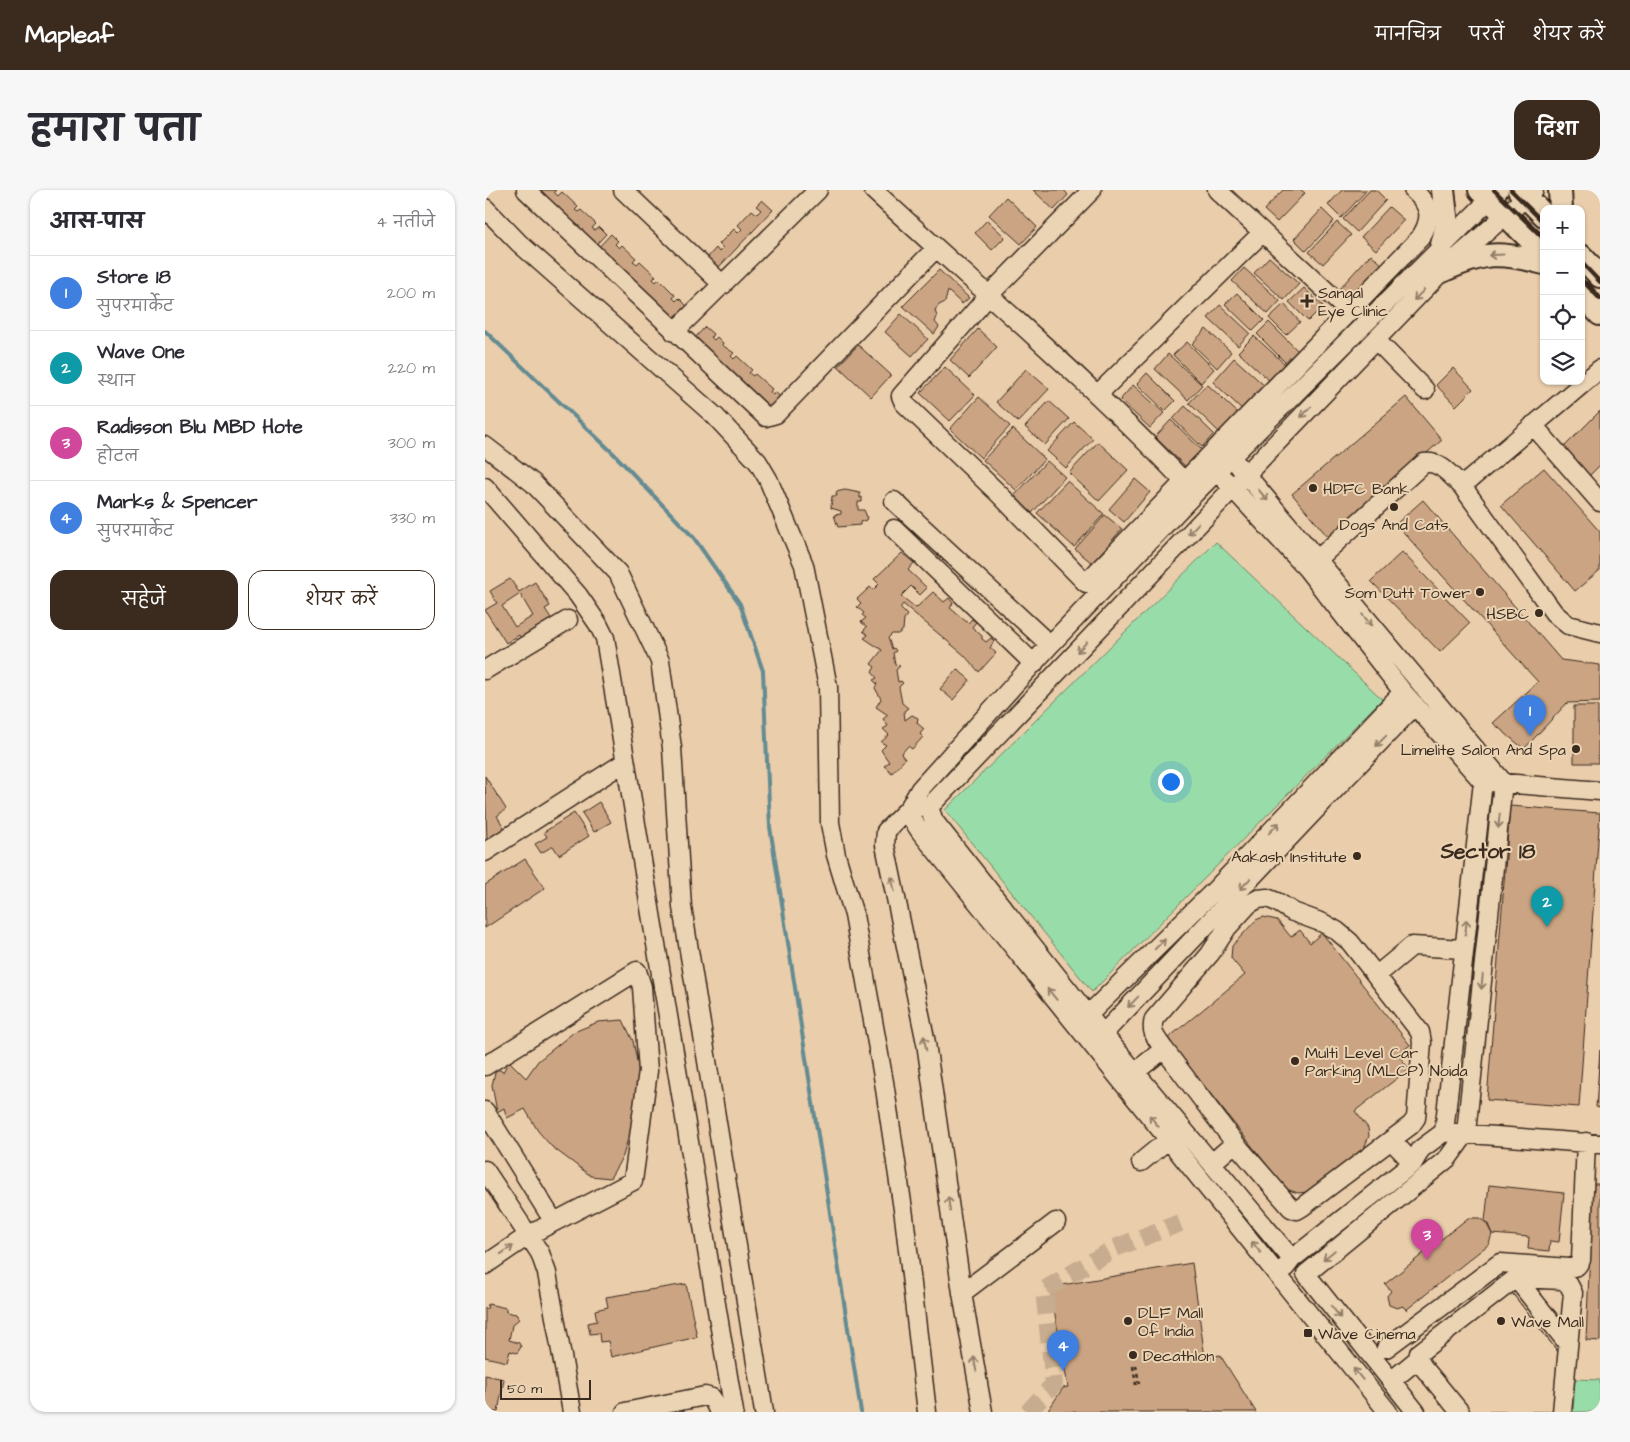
<!DOCTYPE html>
<html lang="hi">
<meta charset="utf-8">
<style>
:root{--surface:#fff;--page:#f7f7f7;--text:#2b2b33;--muted:#7c7c81;--line:#e1e1e2;--accent:#3b2a1e}
body{margin:0;font-family:"Architects Daughter","Playpen Sans Deva",sans-serif;background:var(--page);color:var(--text)}
.controls{position:absolute;right:15px;top:15px;display:grid;overflow:hidden;border-radius:10px;box-shadow:0 1px 4px #0004}
.controls button{width:45px;height:45px;display:grid;place-items:center;padding:0;border:0;border-bottom:1px solid var(--line);background:var(--surface);color:var(--text);font:25px sans-serif}
.scale{position:absolute;left:15px;bottom:12px;width:91px;box-sizing:border-box;padding-left:5px;border:2px solid #3b2a1e;border-top:0;font-size:14px;line-height:18px;white-space:nowrap;color:#3b2a1e;-webkit-text-stroke:4px #ebd4b4;paint-order:stroke}
.you{position:absolute;left:685px;top:591px;width:18px;height:18px;margin:-12px;border:4px solid #fff;border-radius:50%;background:#1a73e8;box-shadow:0 0 0 8px #1a73e833}
.badge{display:grid;place-items:center;width:32px;height:32px;border-radius:50%;background:var(--accent);color:#fff;font-size:16px;font-weight:700}
.pin{position:absolute;translate:-50% -41px;filter:drop-shadow(0 1px 2px #0008)}
.pin::after{content:'';position:absolute;top:26px;width:18px;height:15px;background:inherit;clip-path:polygon(0 0,100% 0,50% 100%)}
.list{margin:0;padding:0;list-style:none}
h2{display:flex;justify-content:space-between;align-items:center;height:65px;margin:0;padding:0 20px;font-size:21px}
h2 small{font-size:16px;font-weight:400;color:var(--muted)}
.list li{display:grid;grid-template-columns:32px 1fr auto;gap:15px;align-items:center;box-sizing:border-box;height:75px;padding:0 20px;border-top:1px solid var(--line)}
.list b{display:block;font-size:19px;white-space:nowrap}
.list p{margin:0;font-size:16px;white-space:nowrap;color:var(--muted)}
.list em{font-size:16px;font-style:normal;color:var(--muted)}
.actions{display:flex;gap:10px;padding:15px 20px}
.actions a{flex:1;padding:11px 0;border:1px solid var(--accent);border-radius:15px;text-align:center;font-size:18px;color:var(--accent)}
.actions .main{background:var(--accent);color:#fff}
.icon{flex:none;width:28px;height:28px;fill:none;stroke:currentColor;stroke-width:2;stroke-linecap:round;stroke-linejoin:round}
.map{position:relative;flex:none;width:1115px;height:1222px;overflow:hidden;border-radius:15px}
header{display:flex;align-items:center;gap:30px;box-sizing:border-box;height:70px;padding:0 25px;background:var(--accent);color:#fff}
header strong{font-size:24px}
nav{display:flex;gap:28px;margin-inline-start:auto;font-size:18px}
.intro{display:flex;align-items:center;justify-content:space-between;box-sizing:border-box;height:120px;padding:0 30px}
h1{margin:0;font-size:35px}
.button{padding:12px 22px;border-radius:15px;background:var(--accent);color:#fff;font-size:18px;font-weight:700}
main{display:flex;gap:30px;padding:0 30px}
aside{flex:1;background:var(--surface);border-radius:15px;box-shadow:0 1px 4px #0004}
.map>svg:first-child{display:block}
</style>
<header>
<strong>Mapleaf</strong>
<nav><a>मानचित्र</a><a>परतें</a><a>शेयर करें</a></nav>
</header>
<div class="intro"><h1>हमारा पता</h1><a class="button">दिशा</a></div>
<main>
<aside>
<h2>आस-पास<small>4 नतीजे</small></h2>
<ul class="list">
<li><span class="badge" style="background:#3f7fe0">1</span><div><b>Store 18</b><p>सुपरमार्केट</p></div><em>200 m</em></li>
<li><span class="badge" style="background:#0f9aa8">2</span><div><b>Wave One</b><p>स्थान</p></div><em>220 m</em></li>
<li><span class="badge" style="background:#d1479c">3</span><div><b>Radisson Blu MBD Hote</b><p>होटल</p></div><em>300 m</em></li>
<li><span class="badge" style="background:#3f7fe0">4</span><div><b>Marks &amp; Spencer</b><p>सुपरमार्केट</p></div><em>330 m</em></li>
</ul>
<div class="actions"><a class="main">सहेजें</a><a>शेयर करें</a></div>
</aside>
<div class="map">
<svg width="1115" height="1222" viewBox="0 0 1115 1222">
<rect width="100%" height="100%" fill="#eacdab"/>
<filter id="ink" filterUnits="userSpaceOnUse"><feTurbulence type="fractalNoise" baseFrequency=".02" numOctaves="2"/><feDisplacementMap in="SourceGraphic" scale="10" xChannelSelector="R" yChannelSelector="G"/><feConvolveMatrix kernelMatrix="1 2 1 2 8 2 1 2 1" color-interpolation-filters="sRGB"/></filter>
<g filter="url(#ink)">
<path fill="#98dda9" stroke="#6a8464" d="M731,352L897,509L607,802L460,620Z
M1090,1189L1115,1190V1222H1088Z"/>
<g fill="none" stroke-linecap="round" stroke-linejoin="round">
<path stroke="#648b92" stroke-width="4" d="M0,141L129,264L209,348L255,414L278,481L285,637L376,1222"/>
</g>
<path fill="#cba583" stroke="#3b2a1e" fill-rule="evenodd" d="M45,0H71L69,2L73,6L77,2L93,17L90,20L93,22L96,20L111,34L107,38L110,40L114,37L121,44L107,59Z
M548,0H579L583,5L569,20Z
M798,0H816L820,3L792,32L779,20Z
M857,0H882L856,28L843,15Z
M885,0H891L901,10L872,42L858,29Z
M521,7L552,37L536,54L504,25Z
M277,10L288,20L233,78L222,68L231,58L234,62L238,58L234,54L249,39L253,43L257,39L253,35L267,20L272,24L276,20L271,16Z
M904,17L919,30L891,60L876,47Z
M837,19L849,31L821,61L809,49Z
M502,30L520,47L507,60L490,43Z
M852,32L866,45L838,74L824,62Z
M126,44L133,51L130,54L134,58L137,55L151,68L148,71L152,74L155,71L171,86L168,89L171,92L174,89L190,105L188,108L191,111L194,108L203,117L189,131L112,59Z
M886,64L902,79L871,113L855,98Z
M784,67L814,94L799,110L769,83Z
M759,78L795,111L783,124L747,91Z
M454,80L484,108L477,114L463,101L460,112L454,115L450,120L452,127L450,132L454,137L449,144L418,116Z
M819,98L838,116L823,131L804,112Z
M752,103L779,130L768,141L740,114Z
M799,114L815,132L801,145L784,128Z
M735,115L765,143L753,156L723,128Z
M416,124L443,149L427,166L400,142Z
M784,132L813,161L801,173L772,144Z
M220,137L228,144L226,147L229,150L232,147L238,153L237,155L249,163L246,166L249,169L252,166L267,180L264,183L268,186L270,184L287,199L285,202L288,205L290,202L299,210L285,225L207,151Z
M493,139L512,157L484,188L465,170Z
M721,139L746,162L732,178L707,154Z
M769,146L802,176L787,193L753,162Z
M702,152L729,179L716,193L688,165Z
M373,155L406,185L386,207L353,176Z
M683,164L717,195L703,210L670,179Z
M749,168L782,198L760,222L728,192Z
M460,177L490,205L465,231L435,203Z
M968,178L988,199L971,216L951,195Z
M541,179L564,199L533,232L511,212Z
M662,183L690,211L680,221L652,194Z
M722,194L755,225L736,244L704,213Z
M648,195L679,223L665,238L635,210Z
M494,207L525,236L496,268L465,239Z
M921,207L957,250L843,347L807,304Z
M564,211L584,229L560,255L540,237Z
M700,216L729,244L717,257L688,229Z
M1115,221V275L1103,287L1076,260Z
M686,230L718,261L702,278L670,247Z
M589,232L608,249L581,278L562,261Z
M528,239L560,269L531,300L498,270Z
M613,252L643,280L614,311L584,283Z
M562,271L580,287L547,323L529,306Z
M1059,278L1115,342V380L1090,401L1016,315Z
M650,289L665,302L639,332L624,319Z
M582,291L619,324L589,357L552,323Z
M360,300L375,303V308L377,307V312H373V320H379L382,327L381,330L375,332V335L353,337L349,325L356,324V321L346,318L347,306H352L351,302Z
M938,310L1076,470L1115,475V512L1082,513L1039,559L1008,533L1053,492L911,334Z
M620,325L637,339L607,373L590,359Z
M917,362L985,433L955,462L886,391Z
M417,363L429,373L423,380L442,398L435,405L426,396L416,406L431,418L448,402L459,412L464,408L468,413L465,418L483,433L487,429L491,432L487,437L497,446V449L501,452L506,448L509,451L505,458L511,463L494,482L479,465L418,414L415,418L422,425L419,429L418,440L413,444H407L403,448L407,459L409,458L411,461L408,463L410,475L415,476L411,480L413,492L416,491L418,493L414,497L417,513L423,518L419,521L420,530L427,525L433,528L432,533L439,539L435,544L438,547L427,559L423,556L416,564L420,569L407,583L399,576L404,572L396,560L401,555L396,552L404,545L398,539L403,536L398,529L403,525L391,517L396,509L390,498L392,494L388,490L392,488L387,482L390,477L386,474L397,460L379,448L383,445L378,441L382,437L376,432L381,428L377,425L379,423L372,417L376,413L372,409L385,397L388,400L394,394L389,389Z
M25,389L34,402L50,392L65,416L60,419L70,434L39,453L34,445L21,453L0,420L12,413L5,401ZM35,404L48,426L30,437L17,416Z
M472,479L485,490L468,510L455,499Z
M1089,516H1113V573H1089Z
M0,586L21,619L12,626L20,639L2,652Z
M114,612L126,632L109,642L97,623Z
M1025,616L1115,623L1094,917L1002,910Z
M89,623L104,646L74,665L68,656L56,663L50,654L62,647L59,642Z
M40,669L60,698L0,738V695Z
M778,727L792,730L806,747L815,740L825,753L837,743L925,855L913,864L924,879L870,921L883,938L884,946L879,958L822,1002L813,1003L801,999L682,849L760,785L746,768L747,756L771,730Z
M138,830L148,851L154,881L151,949L143,948L138,966L125,988L106,986L67,957L53,941L40,919L22,928L19,918L12,922L7,895L11,878L18,882L24,871L41,888L53,871L89,842L113,832Z
M1115,860V918L1111,917Z
M1108,994H1115V1151L1101,1150Z
M1004,995L1079,1003L1074,1052L1065,1051L1064,1061L1043,1059L1044,1047L1007,1044L1000,1031Z
M983,1028H994L1003,1034L1007,1044L1004,1054L921,1120L918,1116L912,1118L904,1115L902,1106L906,1101L900,1094Z
M707,1073L720,1168L735,1165L771,1222H562L578,1198L583,1197L565,1097Z
M201,1094L212,1147L126,1167L123,1151L115,1152L114,1143L105,1144L103,1133L112,1131L110,1120L123,1117L121,1107Z
M1024,1099L1074,1163L1068,1222H986L940,1164Z
M1024,1099L1074,1163L1068,1222H986L940,1164Z
M3,1114L21,1118V1122L31,1124L34,1129L27,1135L24,1150L34,1153L36,1157L32,1163L25,1161L22,1172L0,1167V1118L2,1119Z
M0,1185L19,1189L13,1222H0Z"/>
<g fill="none" stroke-linecap="round" stroke-linejoin="round">
<path stroke="#c7ac8f" stroke-width="18" stroke-dasharray="18 9" stroke-linecap="butt" d="M543,1222L569,1194L559,1100L630,1058L695,1033"/>
<g stroke="#3b2a1e" stroke-width="21">
<path id="minor" d="M41,0L281,227L291,224L451,58
M138,0L238,95
M388,0C496,100 608,194 708,301
M607,0L505,104L416,206L419,213L514,304L601,393L935,48C948,28 946,16 928,0
M732,0L864,122
M0,18L34,53L230,226L273,272L283,289L319,375L343,497L345,633L351,665L369,725L399,892L419,1026L442,1222
M189,142L333,0
M891,150L940,200
M1115,179L977,296L1069,423L1083,435L1115,443
M612,205L777,43
M1048,235L1115,312
M0,256L48,293L133,383L175,471L187,558L197,717L279,1222
M754,276L1018,592L981,943L963,968L821,1084L931,1222
M740,290L822,379L918,502L998,592L959,942
M0,297L93,405L113,434L120,448L249,1222
M409,311L565,455
M409,339L549,474
M824,377L939,273C956,271 965,285 977,296
M0,480L83,430
M1006,592L1115,601
M431,619L424,618L401,641L400,655L441,853L477,1103L498,1222
M0,662L140,572
M892,785L927,756L979,759
M603,825L730,700L918,502
M618,844L930,515
M0,876L152,781L157,797L163,881L148,991L44,1045L0,1075
M650,882L679,859C671,848 665,842 669,829L725,764L742,738L764,714L773,709L782,708L792,712L808,722L838,733L852,741L865,752L935,842L937,852L931,928L926,935L817,1017L812,1020L806,1018L750,953L679,859
M0,921L69,1032
M906,950L928,973
M656,972L684,949
M727,973L750,953
M0,980L55,1063L62,1083L87,1222
M807,1069L618,844L449,631L445,620V616L748,298L957,81L1049,0
M800,1078L807,1069L928,973L936,959L959,942L1115,954
M1031,1088L1083,1154
M477,1103L571,1032
M901,1158L1015,1073L1084,1078L1092,1076L1096,1070L1101,952
M906,1191L933,1169
M140,1222L220,1206L227,1208L234,1222
M903,1222L435,641L427,629L424,618L435,599L565,455L710,303L1014,0
M975,1222L938,1177L933,1169L934,1163L1031,1088L1078,1090L1084,1095L1088,1103L1077,1222"/>
</g>
<g stroke="#3b2a1e" stroke-width="26">
<path id="major" d="M995,0L1059,63
M1034,0L1059,25
M1075,0L1076,19
M956,59L962,35L958,0
M1096,66L1115,86
M957,81C1000,62 1014,61 1059,73
M1096,103L1115,124"/>
</g>
<path stroke="#3b2a1e" stroke-width="2.5" stroke-dasharray="4 4" stroke-linecap="butt" d="M651,1175L654,1194
M648,1176L651,1195"/>
<use href="#minor" stroke="#ebd4b4" stroke-width="18"/>
<use href="#major" stroke="#ebd4b4" stroke-width="22"/>
<path stroke="#3b2a1e" stroke-width="4" d="M1009,0L1059,49
M1026,0L1059,33
M1096,72L1115,92
M1096,89L1115,109"/>
</g>
<defs><path id="oneway-shaft" d="M-6 0H5M1.5-3L5.5 0L1.5 3" fill="none" stroke-width="1.6" stroke-linecap="round" stroke-linejoin="round" transform="scale(1.25)"/></defs>
<g stroke="#937f69">
<use href="#oneway-shaft" transform="translate(1011 65) rotate(177)"/>
<use href="#oneway-shaft" transform="translate(934 105) rotate(134)"/>
<use href="#oneway-shaft" transform="translate(821 222) rotate(134)"/>
<use href="#oneway-shaft" transform="translate(778 305) rotate(50)"/>
<use href="#oneway-shaft" transform="translate(708 339) rotate(133)"/>
<use href="#oneway-shaft" transform="translate(882 430) rotate(50)"/>
<use href="#oneway-shaft" transform="translate(597 457) rotate(133)"/>
<use href="#oneway-shaft" transform="translate(896 551) rotate(134)"/>
<use href="#oneway-shaft" transform="translate(1014 631) rotate(96)"/>
<use href="#oneway-shaft" transform="translate(789 638) rotate(-46)"/>
<use href="#oneway-shaft" transform="translate(408 694) rotate(-102)"/>
<use href="#oneway-shaft" transform="translate(760 694) rotate(134)"/>
<use href="#oneway-shaft" transform="translate(981 737) rotate(-83)"/>
<use href="#oneway-shaft" transform="translate(675 754) rotate(-45)"/>
<use href="#oneway-shaft" transform="translate(997 792) rotate(96)"/>
<use href="#oneway-shaft" transform="translate(567 804) rotate(-129)"/>
<use href="#oneway-shaft" transform="translate(648 812) rotate(134)"/>
<use href="#oneway-shaft" transform="translate(440 853) rotate(-100)"/>
<use href="#oneway-shaft" transform="translate(669 931) rotate(-129)"/>
<use href="#oneway-shaft" transform="translate(464 1014) rotate(-98)"/>
<use href="#oneway-shaft" transform="translate(771 1057) rotate(-129)"/>
<use href="#oneway-shaft" transform="translate(22 1060) rotate(-34)"/>
<use href="#oneway-shaft" transform="translate(844 1065) rotate(141)"/>
<use href="#oneway-shaft" transform="translate(851 1122) rotate(52)"/>
<use href="#oneway-shaft" transform="translate(490 1174) rotate(-100)"/>
<use href="#oneway-shaft" transform="translate(873 1184) rotate(-129)"/>
</g>
</g>
<g fill="#3b2a1e" stroke="#ebd4b4" stroke-width="2">
<path d="M819.5 103.5h5v5h5v5h-5v5h-5v-5h-5v-5h5z"/>
<circle cx="828" cy="298" r="5"/>
<circle cx="909" cy="317" r="5"/>
<circle cx="995" cy="402" r="5"/>
<circle cx="1054" cy="423" r="5"/>
<circle cx="1091" cy="559" r="5"/>
<circle cx="872" cy="666" r="5"/>
<circle cx="810" cy="871" r="5"/>
<circle cx="643" cy="1131" r="5"/>
<circle cx="1016" cy="1131" r="5"/>
<rect x="818" y="1138" width="10" height="10" rx="2.5"/>
<circle cx="648" cy="1165" r="5"/>
</g>
<g text-anchor="middle" stroke-width="4" stroke-linejoin="round" paint-order="stroke">
<g font-size="16" fill="#3b2a1e" stroke="#ebd4b4" text-anchor="start">
<text x="833" y="108">Sangal<tspan x="833" dy="18">Eye Clinic</tspan></text>
<text x="838" y="304">HDFC Bank</text>
<text x="909" y="340" text-anchor="middle">Dogs And Cats</text>
<text x="985" y="408" text-anchor="end">Som Dutt Tower</text>
<text x="1044" y="429" text-anchor="end">HSBC</text>
<text x="1081" y="565" text-anchor="end">Limelite Salon And Spa</text>
<text x="862" y="672" text-anchor="end">Aakash Institute</text>
<text x="820" y="868">Multi Level Car<tspan x="820" dy="18">Parking (MLCP) Noida</tspan></text>
<text x="653" y="1128">DLF Mall<tspan x="653" dy="18">Of India</tspan></text>
<text x="1026" y="1137">Wave Mall</text>
<text x="833" y="1149">Wave Cinema</text>
<text x="658" y="1171">Decathlon</text>
</g>
<g font-size="21" font-weight="bold" fill="#3b2a1e" stroke="#ebd4b4">
<text x="1003" y="668">Sector 18</text>
</g>
</g>
</svg>
<div class="controls">
<button>+</button>
<button>−</button>
<button><svg class="icon" aria-label="locate" viewBox="0 0 24 24"><circle cx="12" cy="12" r="6"/><path d="M12 2v4M12 18v4M2 12h4M18 12h4"/></svg></button>
<button><svg class="icon" aria-label="layers" viewBox="0 0 24 24"><path d="M12 4l9 5-9 5-9-5zM3 14l9 5 9-5"/></svg></button>
</div>
<div class="scale">50 m</div>
<div class="you"></div>
<div class="pin badge" style="left:1045px;top:546px;background:#3f7fe0">1</div>
<div class="pin badge" style="left:1062px;top:737px;background:#0f9aa8">2</div>
<div class="pin badge" style="left:942px;top:1070px;background:#d1479c">3</div>
<div class="pin badge" style="left:578px;top:1181px;background:#3f7fe0">4</div>
</div>
</main>
